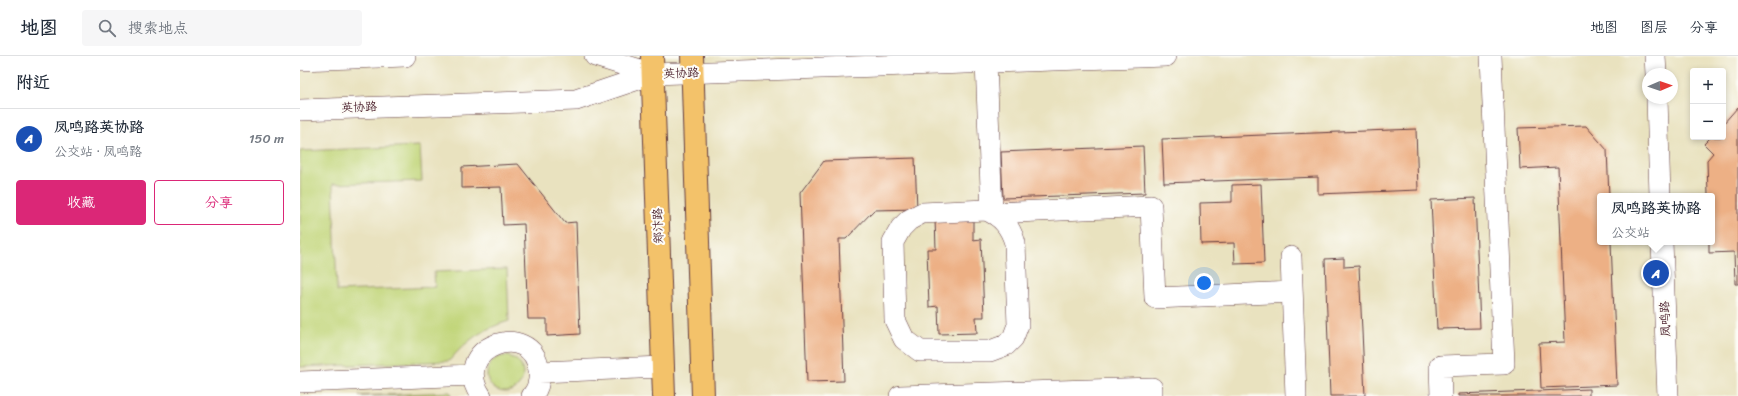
<!DOCTYPE html>
<html lang="zh">
<meta charset="utf-8">
<style>
:root{--surface:#fff;--page:#f6f6f7;--text:#1f2937;--muted:#747a83;--line:#e0e1e3;--accent:#db2777}
body{margin:0;font-family:Sriracha,"LXGW WenKai TC",sans-serif;background:var(--page);color:var(--text)}
.controls{position:absolute;right:12px;top:12px;display:grid;overflow:hidden;border-radius:4px;box-shadow:0 2px 6px #0003}
.controls button{width:36px;height:36px;display:grid;place-items:center;padding:0;border:0;border-bottom:1px solid var(--line);background:var(--surface);color:var(--text);font:20px sans-serif}
.compass{position:absolute;left:1342px;top:12px;width:36px;height:36px;border-radius:50%;background:var(--surface);box-shadow:0 2px 6px #0003;rotate:88deg}
.you{position:absolute;left:904px;top:227px;width:14px;height:14px;margin:-10px;border:3px solid #fff;border-radius:50%;background:#1a73e8;box-shadow:0 0 0 6px #1a73e833}
.badge{display:grid;place-items:center;width:26px;height:26px;border-radius:50%;background:var(--accent);color:#fff;font-size:13px;font-weight:700}
.pin{position:absolute;translate:-50% -50%;border:2px solid #fff;box-shadow:0 1px 4px #0006}
.popup{position:absolute;left:1297px;top:137px;width:118px;height:52px;box-sizing:border-box;display:grid;place-content:center;border-radius:4px;background:var(--surface);filter:drop-shadow(0 1px 3px #0005);font-size:13px;white-space:nowrap;color:var(--muted)}
.popup b{font-size:15px;color:var(--text)}
.popup::after{content:'';position:absolute;left:50%;top:100%;margin-left:-8px;border:8px solid transparent;border-top-color:var(--surface)}
.list{margin:0;padding:0;list-style:none}
h2{display:flex;justify-content:space-between;align-items:center;height:52px;margin:0;padding:0 16px;font-size:17px}
h2 small{font-size:13px;font-weight:400;color:var(--muted)}
.list li{display:grid;grid-template-columns:26px 1fr auto;gap:12px;align-items:center;box-sizing:border-box;height:60px;padding:0 16px;border-top:1px solid var(--line)}
.list b{display:block;font-size:15px;white-space:nowrap}
.list p{margin:0;font-size:13px;white-space:nowrap;color:var(--muted)}
.list em{font-size:13px;font-style:normal;color:var(--muted)}
.actions{display:flex;gap:8px;padding:12px 16px}
.actions a{flex:1;padding:9px 0;border:1px solid var(--accent);border-radius:4px;text-align:center;font-size:14px;color:var(--accent)}
.actions .main{background:var(--accent);color:#fff}
.icon{flex:none;width:22px;height:22px;fill:none;stroke:currentColor;stroke-width:2;stroke-linecap:round;stroke-linejoin:round}
.map{position:relative;flex:none;width:1438px;height:340px;overflow:hidden}
header{display:flex;align-items:center;gap:24px;box-sizing:border-box;height:56px;padding:0 20px;background:var(--surface);border-bottom:1px solid var(--line)}
header strong{font-size:19px}
nav{display:flex;gap:22px;margin-inline-start:auto;font-size:14px}
.search{width:280px;height:36px;background:var(--page);display:flex;align-items:center;gap:10px;box-sizing:border-box;padding:0 14px;border-radius:4px;color:var(--muted);font-size:15px}
main{display:flex}
aside{flex:1;background:var(--surface)}
.map>svg:first-child{display:block}
</style>
<header>
<strong>地图</strong>
<div class="search"><svg class="icon" aria-label="search" viewBox="0 0 24 24"><circle cx="10" cy="10" r="6"/><path d="M15 15l6 6"/></svg>搜索地点</div>
<nav><a>地图</a><a>图层</a><a>分享</a></nav>
</header>
<main>
<aside>
<h2>附近<small></small></h2>
<ul class="list">
<li><span class="badge" style="background:#1a4fb4">A</span><div><b>凤鸣路英协路</b><p>公交站 · 凤鸣路</p></div><em>150 m</em></li>
</ul>
<div class="actions"><a class="main">收藏</a><a>分享</a></div>
</aside>
<div class="map">
<svg width="1438" height="340" viewBox="0 0 1438 340">
<rect width="100%" height="100%" fill="#fdfcf7"/>
<filter id="ink" filterUnits="userSpaceOnUse"><feTurbulence type="fractalNoise" baseFrequency=".025" numOctaves="2"/><feDisplacementMap in="SourceGraphic" scale="8" xChannelSelector="R" yChannelSelector="G"/><feConvolveMatrix kernelMatrix="1 2 1 2 8 2 1 2 1" color-interpolation-filters="sRGB"/></filter>
<filter id="wash" filterUnits="userSpaceOnUse"><feTurbulence type="fractalNoise" baseFrequency=".012" numOctaves="4" result="noise"/><feDisplacementMap in="SourceGraphic" scale="16" xChannelSelector="R" yChannelSelector="G"/><feGaussianBlur stdDeviation="0.9" result="paint"/><feColorMatrix in="noise" values="0 0 0 0 0 0 0 0 0 0 0 0 0 0 0 0 0 1.4 0 .05"/><feComposite in="paint" operator="in"/></filter>
<g filter="url(#wash)">
<rect width="100%" height="100%" fill="#e9e2bf"/>
<path fill="#c1d579" stroke="#867a52" d="M120,90L122,125L33,128L37,235L135,231L134,216L207,213L209,265C182,273 167,284 149,305L0,311V95Z
M187 318a18 18 0 1 1 36 0a18 18 0 1 1-36 0Z
M150,336L151,340H59Z"/>
<g id="blocks">
<path fill="#edb085" d="M1438,51V228H1435L1434,196L1409,197V186H1412V140H1408L1407,104L1413,97L1404,88L1411,81H1423V68Z
M1286,70L1307,94L1309,140H1300V186H1311L1317,329L1241,332L1239,287L1265,286L1258,111L1220,113L1218,72Z
M1116,73L1118,134L1018,138V121L864,127L862,83Z
M843,90L845,137L703,142L701,96Z
M615,102L617,153L574,154L546,183H539L544,325L507,326L500,137L524,105Z
M218,108L265,167L276,166L280,278L247,280V263H228L224,168L203,169L201,131L162,132V111Z
M961,128L964,207L935,208L934,187L901,188L900,147L932,146V129Z
M1175,142L1180,272L1137,273L1131,144Z
M673,162V184L681,183L684,261H676L677,277L639,278L638,250L629,251L627,193H636L635,163Z
M1044,202V211L1059,210L1065,340H1030L1025,203Z
M1289,333V340H1158V338Z"/>
</g>
</g>
<g filter="url(#ink)">
<use href="#blocks" fill-opacity="0" stroke="#623c41" stroke-width="1"/>
<g fill="none" stroke-linecap="round" stroke-linejoin="round">
<g stroke="#623c41" stroke-width="22">
<path id="minor" d="M295,0L353,18
M1355,0L1356,18
M0,4L105,0
M686,6L692,157L851,150L855,242L992,236
M1357,42L1360,140
M0,54L276,44L353,18L866,0
M686,154C702,161 710,170 715,187L718,269L713,282L706,289L690,295H620L604,283L595,264L593,186L601,172L609,164L622,157Z
M1362,186L1368,340
M991,201L996,340
M239,316L363,311
M0,326L173,319
M181,340C148,291 232,262 239,314C240,323 238,333 232,340
M600,340L852,332V340
M1141,340L1140,310L1204,308L1191,0"/>
</g>
<g stroke="#623c41" stroke-width="24">
<path id="major" d="M352,0L364,340
M392,0L403,340"/>
</g>
<use href="#minor" stroke="#fff" stroke-width="21"/>
<use href="#major" stroke="#f3c26a" stroke-width="22"/>
</g>
</g>
<g text-anchor="middle" stroke-width="4" stroke-linejoin="round" paint-order="stroke">
<g font-size="12" fill="#4a1f2b" stroke="#fdfcf7">
<text transform="translate(381 17) rotate(-2)" y="4">英协路</text>
<text transform="translate(59 51) rotate(-2)" y="4">英协路</text>
<text transform="translate(358 170) rotate(-92)" y="4">郑汴路</text>
<text transform="translate(1365 263) rotate(-92)" y="4">凤鸣路</text>
</g>
</g>
</svg>
<div class="controls">
<button>+</button>
<button>−</button>
</div>
<svg class="compass" viewBox="-18 -18 36 36"><path d="M0-13l5 13h-10z" fill="#e53935"/><path d="M0 13l5-13h-10z" fill="#747a83"/></svg>
<div class="you"></div>
<div class="pin badge" style="left:1356px;top:217px;background:#1a4fb4">A</div>
<div class="popup"><b>凤鸣路英协路</b>公交站</div>
</div>
</main>
